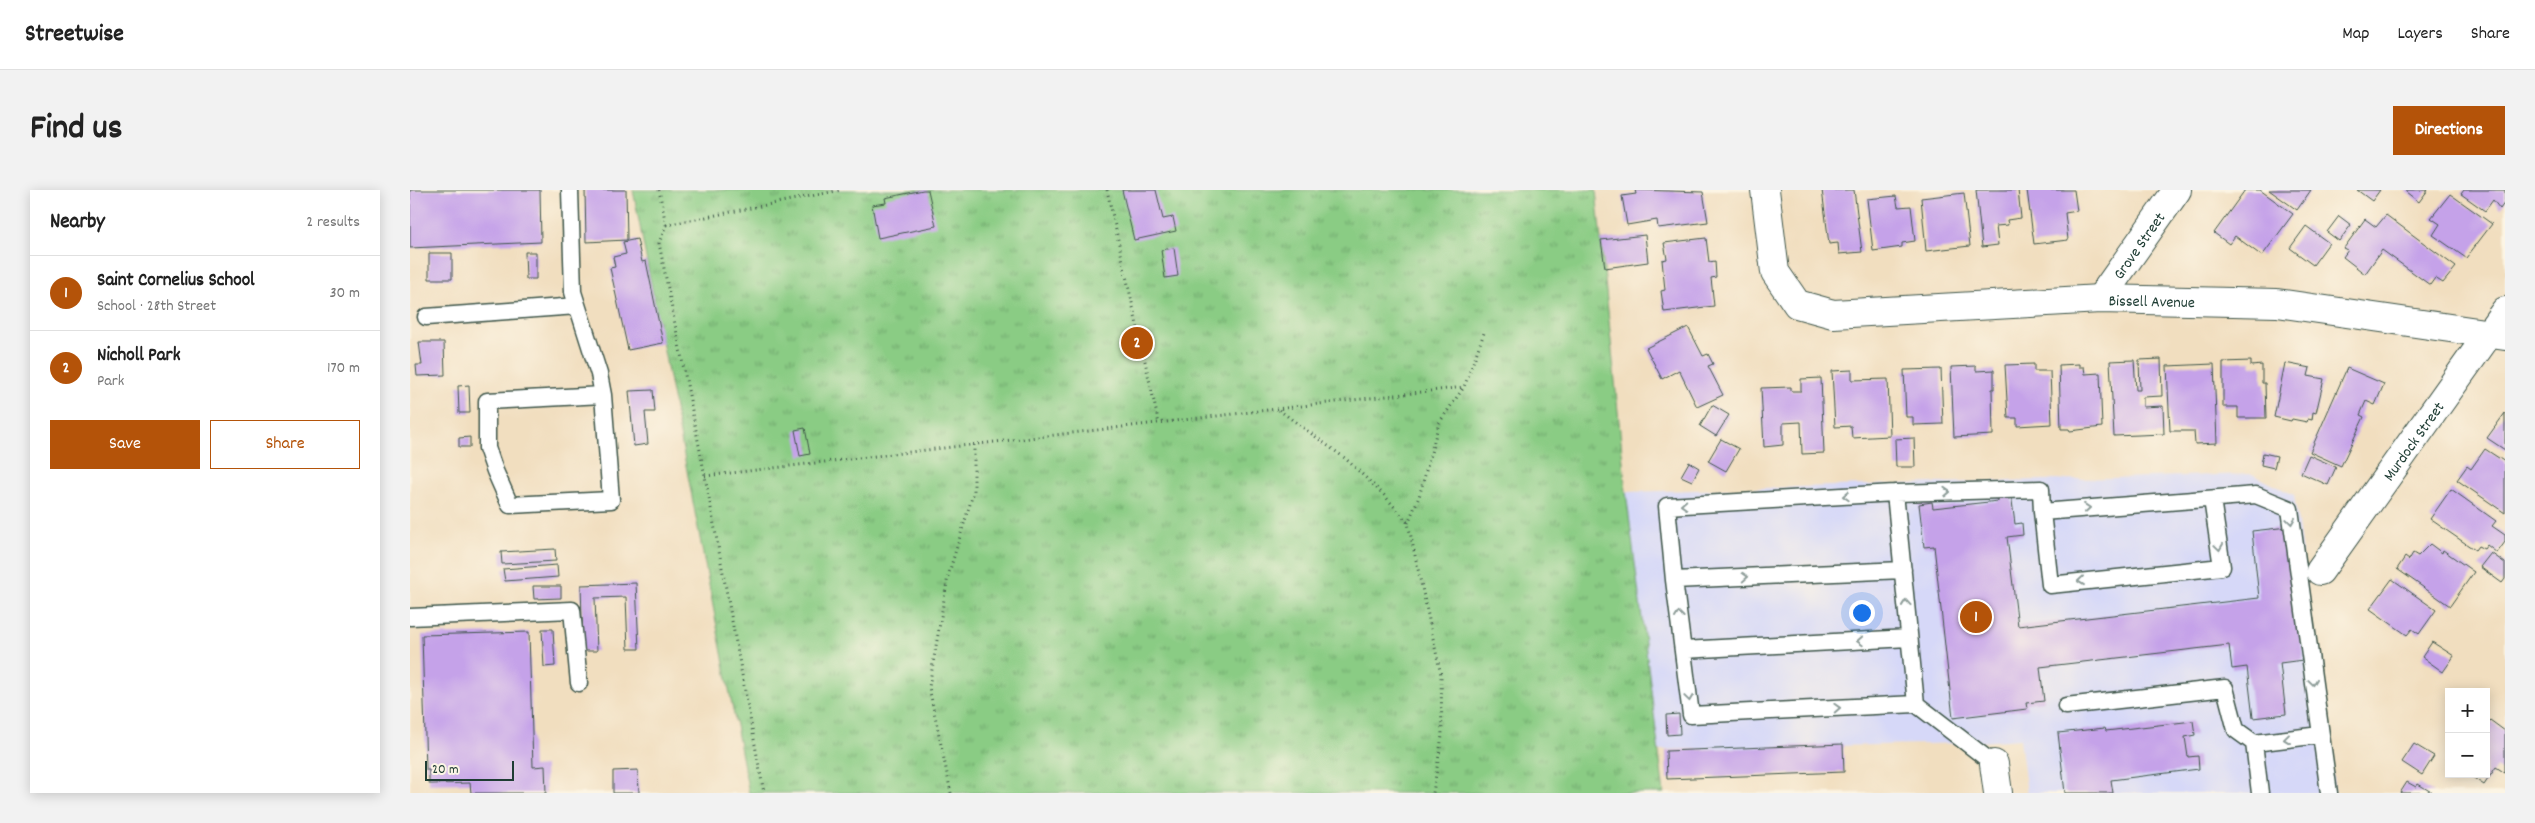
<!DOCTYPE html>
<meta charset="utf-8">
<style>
:root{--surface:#fff;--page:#f2f2f2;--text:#222;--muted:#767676;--line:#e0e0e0;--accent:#b45309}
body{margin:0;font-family:Dekko,sans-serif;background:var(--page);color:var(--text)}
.controls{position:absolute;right:15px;bottom:15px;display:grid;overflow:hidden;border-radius:0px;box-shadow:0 2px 12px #0003}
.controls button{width:45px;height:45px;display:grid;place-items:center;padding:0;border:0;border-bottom:1px solid var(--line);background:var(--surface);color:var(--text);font:25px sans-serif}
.scale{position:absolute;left:15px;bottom:12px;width:89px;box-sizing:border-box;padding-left:5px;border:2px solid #1f3d34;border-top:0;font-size:14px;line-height:18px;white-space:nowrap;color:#1f3d34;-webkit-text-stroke:4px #fcf5e5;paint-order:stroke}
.you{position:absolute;left:1451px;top:422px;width:18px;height:18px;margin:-12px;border:4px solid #fff;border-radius:50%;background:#1a73e8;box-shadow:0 0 0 8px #1a73e833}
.badge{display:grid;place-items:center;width:32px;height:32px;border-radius:50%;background:var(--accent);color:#fff;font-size:16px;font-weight:700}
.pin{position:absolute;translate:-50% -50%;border:2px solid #fff;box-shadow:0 1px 5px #0006}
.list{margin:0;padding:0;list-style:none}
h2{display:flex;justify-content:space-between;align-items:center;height:65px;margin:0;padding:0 20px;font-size:21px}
h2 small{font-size:16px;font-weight:400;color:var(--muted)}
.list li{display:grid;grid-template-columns:32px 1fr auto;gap:15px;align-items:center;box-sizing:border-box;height:75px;padding:0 20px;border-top:1px solid var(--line)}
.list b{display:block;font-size:19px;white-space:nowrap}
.list p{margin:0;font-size:16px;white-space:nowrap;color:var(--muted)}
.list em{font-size:16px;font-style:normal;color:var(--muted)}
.actions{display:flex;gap:10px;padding:15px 20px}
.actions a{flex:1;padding:11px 0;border:1px solid var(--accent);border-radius:0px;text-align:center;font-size:18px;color:var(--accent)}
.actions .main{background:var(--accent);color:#fff}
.map{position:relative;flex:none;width:2095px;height:603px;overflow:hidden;border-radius:0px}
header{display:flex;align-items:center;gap:30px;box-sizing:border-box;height:70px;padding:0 25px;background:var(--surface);border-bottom:1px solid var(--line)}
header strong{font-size:24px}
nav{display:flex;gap:28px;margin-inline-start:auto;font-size:18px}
.intro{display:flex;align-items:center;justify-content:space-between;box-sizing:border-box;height:120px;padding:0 30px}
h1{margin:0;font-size:35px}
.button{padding:12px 22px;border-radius:0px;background:var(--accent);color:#fff;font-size:18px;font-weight:700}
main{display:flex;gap:30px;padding:0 30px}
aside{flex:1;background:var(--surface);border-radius:0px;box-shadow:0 2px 12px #0003}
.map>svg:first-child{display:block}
</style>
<header>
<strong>Streetwise</strong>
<nav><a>Map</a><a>Layers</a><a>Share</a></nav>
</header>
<div class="intro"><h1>Find us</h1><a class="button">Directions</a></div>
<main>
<aside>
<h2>Nearby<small>2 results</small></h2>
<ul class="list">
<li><span class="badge">1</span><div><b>Saint Cornelius School</b><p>School · 28th Street</p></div><em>30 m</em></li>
<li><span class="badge">2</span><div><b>Nicholl Park</b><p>Park</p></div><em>170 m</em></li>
</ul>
<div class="actions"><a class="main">Save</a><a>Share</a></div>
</aside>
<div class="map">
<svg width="2095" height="603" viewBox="0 0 2095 603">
<defs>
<pattern id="park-tufts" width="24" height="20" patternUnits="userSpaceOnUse" patternTransform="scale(1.25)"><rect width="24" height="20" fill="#8acc84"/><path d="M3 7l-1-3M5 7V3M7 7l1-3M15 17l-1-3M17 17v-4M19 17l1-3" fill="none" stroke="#70a76d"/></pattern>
</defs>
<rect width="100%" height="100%" fill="#fcf5e5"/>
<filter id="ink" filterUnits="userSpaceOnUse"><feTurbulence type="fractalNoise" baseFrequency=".02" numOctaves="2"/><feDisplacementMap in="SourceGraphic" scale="10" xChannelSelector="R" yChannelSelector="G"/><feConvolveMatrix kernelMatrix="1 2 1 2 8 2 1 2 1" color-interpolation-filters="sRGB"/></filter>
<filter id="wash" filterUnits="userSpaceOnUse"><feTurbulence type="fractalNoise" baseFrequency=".0096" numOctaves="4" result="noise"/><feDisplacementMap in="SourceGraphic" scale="20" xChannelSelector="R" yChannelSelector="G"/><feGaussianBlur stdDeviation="1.12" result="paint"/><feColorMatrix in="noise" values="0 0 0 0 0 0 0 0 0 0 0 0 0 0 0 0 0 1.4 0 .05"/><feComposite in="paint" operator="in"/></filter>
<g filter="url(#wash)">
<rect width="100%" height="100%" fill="#f1debf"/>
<path fill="#d6d8f8" d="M1842,284L1884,305L1925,603H1617L1610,549L1557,553L1249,560L1216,302Z"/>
<path fill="url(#park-tufts)" stroke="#54845c" d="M223,0H1186L1216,302L1254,603H339Z"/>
<g id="blocks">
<path fill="#c5a2e9" d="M0,0H130L131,52L0,58Z
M175,0H216L217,50L176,52Z
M513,0H518L526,36L468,48L462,15L476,13L475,8Z
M712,0H746L753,29L763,27L766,41L724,50Z
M1225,0L1293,2L1298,32L1248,38L1247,30L1217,35L1212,6L1226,4Z
M1412,0H1444L1452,62L1429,64L1428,53L1419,54Z
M1566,0H1608L1611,28L1597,30L1598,35L1586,36L1588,55L1572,57Z
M1617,0H1664L1667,21L1655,23L1658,50L1624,54Z
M1835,0H1850L1883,24L1852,66L1825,46L1819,54L1804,43Z
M1859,0H1901L1887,20Z
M1947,0H1970L1962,11Z
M1997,0H2018L2009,12L1996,2Z
M2054,0H2095V12L2090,19L2083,10L2075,21L2051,4Z
M1554,3L1560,56L1516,61L1511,8Z
M2040,4L2082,34L2056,68L2023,45L2030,34L2021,28Z
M1486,6L1488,17L1501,16L1505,51L1492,53V57L1463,61L1457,9Z
M1976,25L2046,77L2033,93L2025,88L2020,95L1972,60L1955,84L1933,67L1938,60L1934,58L1955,29L1966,37Z
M1929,26L1941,35L1929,51L1917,42Z
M1896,36L1919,53L1903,75L1880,58Z
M1235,45L1238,72L1195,78L1191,50Z
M1296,48L1299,72L1305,71L1306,87L1301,88L1304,116L1254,122L1251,101L1255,100L1252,70L1257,69L1254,53Z
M227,49L232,72L236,71L253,153L218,160L200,78L205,77L203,67L216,64L213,52Z
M764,58L768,86L755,88L751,60Z
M115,62H126V89H116Z
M19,63H42V89H19Z
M1278,137L1293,166L1298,164L1303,174L1298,176L1313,205L1287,217L1269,180L1252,189L1236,158Z
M9,152H34L35,185L7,186L6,175H12Z
M1751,169L1752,206L1733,207V217L1753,216L1754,244L1704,246L1700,171L1724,170L1726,200H1730L1729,170Z
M1841,171V176L1852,175V193H1855L1856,228H1828V217H1813V172Z
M1875,173L1900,178L1898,186L1914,189L1906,223L1903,222L1902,230L1898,229L1897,232L1882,229L1881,231L1864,227Z
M1624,174V181H1640L1642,234L1607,236V228H1598L1595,175Z
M1669,174V177H1674L1675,184L1690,183L1692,237L1660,241L1659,239H1651L1649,175Z
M1804,174L1807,253L1785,254L1784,241H1760L1757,176Z
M1566,176V181L1584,180V199H1582L1583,245L1544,247L1541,177Z
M1937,178L1974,194L1965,215L1956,211L1950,225L1954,227L1931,276L1900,262Z
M1531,179L1533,234L1503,235V227H1496L1494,180Z
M1442,180V190L1478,189L1480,246L1442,248L1441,236L1425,237L1422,181Z
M1411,188L1414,263L1392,264L1391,232L1373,233V255L1354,257L1351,198L1381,197V201H1391V189Z
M59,195L60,223H49L48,196Z
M243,200L245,222H235L238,254L224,256L219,201Z
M1302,215L1319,225L1306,246L1290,236Z
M2095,223V260L2077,248Z
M395,238L400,264L390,266L385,240Z
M60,247V257H49V248Z
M1504,248L1505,277H1486L1485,249Z
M1311,249L1329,259L1316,281L1298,271Z
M2075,259L2095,272V323L2047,290L2057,276L2061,279Z
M1853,263L1867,266L1864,278L1851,275Z
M1899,265L1926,277L1918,295L1891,283Z
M1279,272L1289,278L1282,291L1271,286Z
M2041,299L2086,331L2082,336L2095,345V352L2087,363L2077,355L2074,359L2068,356L2065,360L2020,329Z
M1601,303L1605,334L1612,333L1613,345L1597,347L1608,436L1849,408L1842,341L1878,337L1893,470L1870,473L1876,524L1843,528L1837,477L1822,479L1819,455L1630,477L1634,511L1616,513L1617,519L1543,528L1524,356L1514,357L1509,314L1522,312L1523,318L1588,311L1587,305Z
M2020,354L2032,363L2033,360L2064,382L2040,416L1987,379L1995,367L1999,370L2003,363L2008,366Z
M145,359L146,371L92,374L91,362Z
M2081,363L2095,373V389L2092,393L2070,377Z
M147,375L148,387L95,391L93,379Z
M1982,389L2026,420L2009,444L2002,439L1997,445L1960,419Z
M226,393L229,459H218L216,407L185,408L187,461H173L171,395Z
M123,396H151V408L124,409Z
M132,439H143L145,476L134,477Z
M119,442L123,577L135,576L136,603H61L60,593L19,594V580H16L12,445Z
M2022,452L2044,466L2033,482L2012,467Z
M1269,524L1270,544L1257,545L1256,525Z
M2080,530L2095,541V583L2086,577L2074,595L2058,584H2076V535Z
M1783,531L1785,545L1775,547L1778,567L1788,566L1789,579L1701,590L1703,603H1655L1648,543L1695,538L1696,541Z
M1433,554L1434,582L1257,589L1256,561Z
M2004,554L2024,566L2012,585L1992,572Z
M228,580L229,603H203V581Z
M1997,592L2006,597L2008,594L2023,603H1990Z"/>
</g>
</g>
<g filter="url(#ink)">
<use href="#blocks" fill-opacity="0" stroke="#3e5549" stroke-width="1"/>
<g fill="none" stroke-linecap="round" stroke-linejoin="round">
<g stroke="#3e5549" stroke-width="19">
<path id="lane" d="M160,0L163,102L189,184L193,205L201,310L100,315L85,281L77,258V211L193,205
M16,127L167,116
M1485,303L1257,316L1264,390L1493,380
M1632,322L1640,395L1812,377L1802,309
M1264,390L1281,525L1506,514L1584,574
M0,427L162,420L169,493
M1273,460L1499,448
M1506,514L1485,303L1631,299L1632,322L1846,305L1880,319L1919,603
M1656,516L1815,498L1826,540L1844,553L1910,545
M1844,553L1850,603"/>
</g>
<g stroke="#3e5549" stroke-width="30">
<g id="street">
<path id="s1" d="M1355,0L1365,82L1387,114L1423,124L1690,109L1867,113L2095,146"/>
<path id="s2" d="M1690,109L1767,0"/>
<path id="s3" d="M1910,381L2095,121"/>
<path d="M1584,574L1588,603"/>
</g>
</g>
<path stroke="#3e5549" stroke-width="3" stroke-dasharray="1 4" stroke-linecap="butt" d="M249,0L256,35L249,53L295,286L354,603
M697,0L749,234
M256,35L431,0
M869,220L936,269L975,306L998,333L1031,485L1032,546L1023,603
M295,286L1054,197
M998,333L1009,307L1029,233L1054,197L1074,143
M541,603L519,497L538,386L564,301V255"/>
<use href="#lane" stroke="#fff" stroke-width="16"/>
<use href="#street" stroke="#fff" stroke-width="28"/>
</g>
<defs><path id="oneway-chevron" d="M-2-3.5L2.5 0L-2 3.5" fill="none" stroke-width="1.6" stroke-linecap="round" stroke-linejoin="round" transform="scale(1.25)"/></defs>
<g stroke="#8f9e9a">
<use href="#oneway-chevron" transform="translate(1537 302) rotate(-2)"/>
<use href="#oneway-chevron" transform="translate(1436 306) rotate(177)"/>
<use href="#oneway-chevron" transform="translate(1274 315) rotate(177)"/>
<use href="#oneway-chevron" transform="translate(1677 318) rotate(-5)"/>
<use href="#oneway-chevron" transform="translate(1881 331) rotate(82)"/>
<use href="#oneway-chevron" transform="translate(1809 357) rotate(82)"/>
<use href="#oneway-chevron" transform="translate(1335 387) rotate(-3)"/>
<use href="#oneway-chevron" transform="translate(1671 391) rotate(174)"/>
<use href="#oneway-chevron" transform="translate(1496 413) rotate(-95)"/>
<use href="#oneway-chevron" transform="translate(1269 425) rotate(-97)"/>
<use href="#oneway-chevron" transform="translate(1450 451) rotate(177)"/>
<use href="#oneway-chevron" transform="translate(1903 492) rotate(82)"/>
<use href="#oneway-chevron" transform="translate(1279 508) rotate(82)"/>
<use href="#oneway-chevron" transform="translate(1427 518) rotate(-3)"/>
<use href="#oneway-chevron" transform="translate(1877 549) rotate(173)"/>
</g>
</g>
<g text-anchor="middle" stroke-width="5" stroke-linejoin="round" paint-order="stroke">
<g font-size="16" fill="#1f3d34" stroke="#fcf5e5">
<text dy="6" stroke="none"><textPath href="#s2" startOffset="66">Grove Street</textPath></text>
<text dy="6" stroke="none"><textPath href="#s1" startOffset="478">Bissell Avenue</textPath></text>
<text dy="6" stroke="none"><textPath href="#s3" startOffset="160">Murdock Street</textPath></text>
</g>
</g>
</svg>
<div class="controls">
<button>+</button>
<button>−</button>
</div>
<div class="scale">20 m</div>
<div class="you"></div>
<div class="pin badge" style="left:1566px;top:427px">1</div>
<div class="pin badge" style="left:727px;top:153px">2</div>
</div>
</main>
